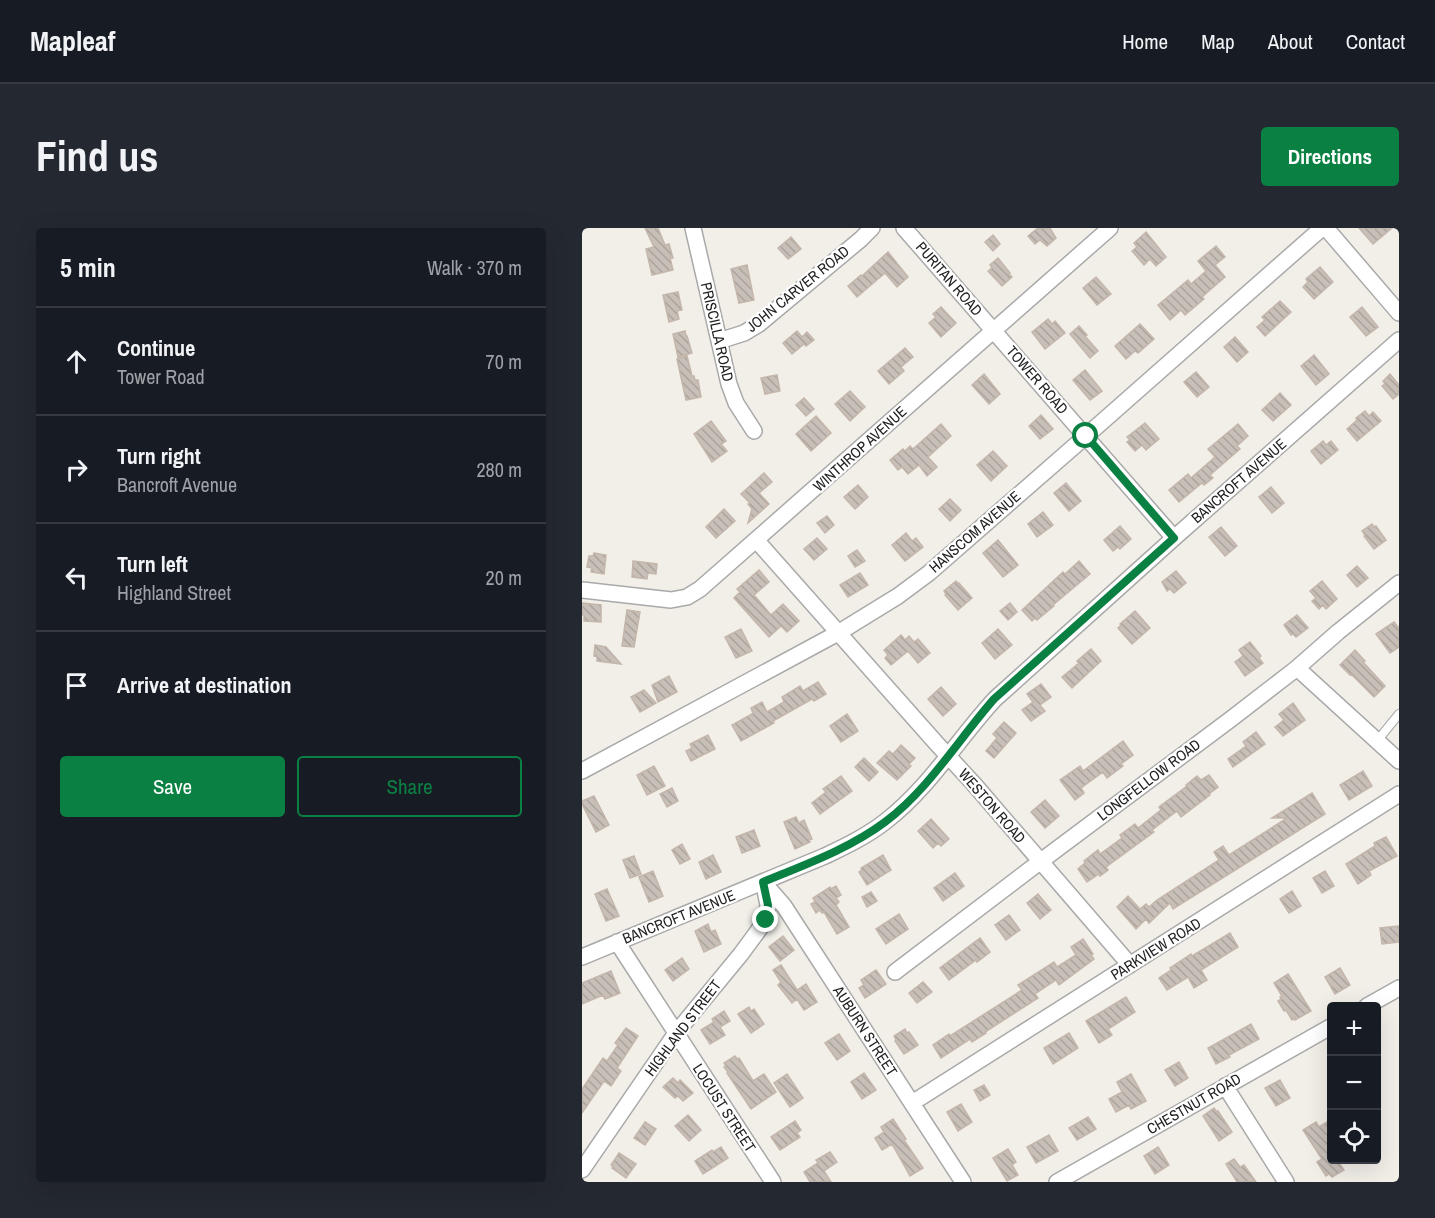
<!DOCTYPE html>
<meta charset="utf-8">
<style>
:root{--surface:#171b24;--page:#242831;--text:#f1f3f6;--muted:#9ea1a6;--line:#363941;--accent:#0b8043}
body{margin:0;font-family:"Archivo Narrow",sans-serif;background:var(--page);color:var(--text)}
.controls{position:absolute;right:18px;bottom:18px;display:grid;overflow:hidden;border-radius:6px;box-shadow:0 6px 24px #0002}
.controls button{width:54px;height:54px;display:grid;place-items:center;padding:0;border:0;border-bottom:2px solid var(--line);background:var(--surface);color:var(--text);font:30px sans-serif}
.stop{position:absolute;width:18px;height:18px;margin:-14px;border:4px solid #0b8043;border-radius:50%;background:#fff}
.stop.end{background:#0b8043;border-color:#fff;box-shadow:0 2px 6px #0008}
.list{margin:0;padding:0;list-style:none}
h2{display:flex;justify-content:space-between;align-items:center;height:78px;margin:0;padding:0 24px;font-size:26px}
h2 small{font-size:20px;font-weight:400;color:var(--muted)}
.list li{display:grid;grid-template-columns:39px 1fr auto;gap:18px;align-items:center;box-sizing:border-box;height:108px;padding:0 24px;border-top:2px solid var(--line)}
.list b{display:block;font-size:22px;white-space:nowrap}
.list p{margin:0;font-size:20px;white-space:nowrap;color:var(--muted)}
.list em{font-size:20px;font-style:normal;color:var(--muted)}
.actions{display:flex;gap:12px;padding:18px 24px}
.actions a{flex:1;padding:14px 0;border:2px solid var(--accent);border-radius:6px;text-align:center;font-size:21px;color:var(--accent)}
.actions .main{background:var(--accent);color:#fff}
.icon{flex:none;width:33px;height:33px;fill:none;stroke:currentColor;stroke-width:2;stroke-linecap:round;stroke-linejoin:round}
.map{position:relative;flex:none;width:817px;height:954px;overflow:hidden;border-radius:6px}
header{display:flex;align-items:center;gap:36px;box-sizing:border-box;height:84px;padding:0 30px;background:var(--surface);border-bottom:2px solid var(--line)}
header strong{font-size:28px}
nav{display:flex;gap:33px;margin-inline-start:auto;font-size:21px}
.intro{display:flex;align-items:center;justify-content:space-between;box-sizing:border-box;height:144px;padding:0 36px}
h1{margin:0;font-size:42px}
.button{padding:15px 27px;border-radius:6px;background:var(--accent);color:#fff;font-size:21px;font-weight:700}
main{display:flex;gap:36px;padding:0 36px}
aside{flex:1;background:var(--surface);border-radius:6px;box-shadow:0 6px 24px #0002}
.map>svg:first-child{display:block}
</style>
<header>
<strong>Mapleaf</strong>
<nav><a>Home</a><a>Map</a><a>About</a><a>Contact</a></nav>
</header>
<div class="intro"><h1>Find us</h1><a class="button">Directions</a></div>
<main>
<aside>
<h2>5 min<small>Walk · 370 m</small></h2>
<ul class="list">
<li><svg class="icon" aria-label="ahead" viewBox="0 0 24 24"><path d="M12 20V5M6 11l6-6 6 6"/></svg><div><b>Continue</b><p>Tower Road</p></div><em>70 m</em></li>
<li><svg class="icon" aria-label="right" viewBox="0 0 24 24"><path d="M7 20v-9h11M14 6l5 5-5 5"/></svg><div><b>Turn right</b><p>Bancroft Avenue</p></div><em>280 m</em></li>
<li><svg class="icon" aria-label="left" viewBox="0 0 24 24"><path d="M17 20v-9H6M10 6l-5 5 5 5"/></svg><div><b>Turn left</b><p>Highland Street</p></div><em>20 m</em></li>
<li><svg class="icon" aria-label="arrive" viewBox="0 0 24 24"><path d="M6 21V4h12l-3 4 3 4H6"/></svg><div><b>Arrive at destination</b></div></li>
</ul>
<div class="actions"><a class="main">Save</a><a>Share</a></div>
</aside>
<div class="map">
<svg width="817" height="954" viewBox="0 0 817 954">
<defs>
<pattern id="building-back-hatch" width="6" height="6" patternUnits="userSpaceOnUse" patternTransform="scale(1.5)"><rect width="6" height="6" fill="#c7bfb8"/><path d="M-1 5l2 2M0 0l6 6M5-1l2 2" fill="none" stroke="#aba49e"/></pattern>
</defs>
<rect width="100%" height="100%" fill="#f2efe9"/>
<path fill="url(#building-back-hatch)" stroke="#c4b6ab" stroke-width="1.5" d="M63,0H76L83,17L87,16L91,30H88L91,42L70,47L64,21L72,19Z
M456,0H468L474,10L465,18L458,12L453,16L446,8Z
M777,0H810L791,16Z
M564,4L584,29L574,38L568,31L562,37L550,23L555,19L552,15Z
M411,7L418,16L411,23L403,14Z
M209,9L219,21L206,31L196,20Z
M634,18L643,29L633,37L643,49L620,69L622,71L603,87L599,82L588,92L576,77L606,52L609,56L624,43L616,33Z
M306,24L326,49L315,59L303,45L275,69L266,58L279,47L280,48Z
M416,30L428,45L427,46L430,49L420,58L406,43L410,40L408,37Z
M165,37L172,72L157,75L149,41Z
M738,39L751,54L732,71L721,59L726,54L724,51Z
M514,49L529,66L515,77L501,60Z
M96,64L100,82L95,83L97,91L87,94L81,67Z
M698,73L709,84L683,108L675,99L683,92L680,89Z
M359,79L374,95L359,109L347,95L354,89L351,86Z
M780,79L796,99L784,108L768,89Z
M466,91L470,96L473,93L483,105L463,121L450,104Z
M558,96L572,111L556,125L553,123L544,131L533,118Z
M497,98L505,107L503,108L516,123L508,130L488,106Z
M103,103L104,108H105L110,125L96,129L91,106Z
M215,103L220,109L225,104L232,112L224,118L222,116L210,126L201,115Z
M653,109L666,124L655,134L642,119Z
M323,120L331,129L319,139L322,143L307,156L296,143Z
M732,127L747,146L734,157L719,138Z
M105,128L110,148H112L113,152H116L119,169L104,172L95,131Z
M503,142L520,163L508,172L491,152Z
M614,144L627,159L615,169L602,154Z
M402,146L418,166L407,176L390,157Z
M808,146L817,157V166L811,171L800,158L803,156L801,153Z
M195,147L198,163L183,166L179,150Z
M268,163L283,179L268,193L253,176Z
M698,165L709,177L691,193L680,182Z
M222,170L232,181L224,188L214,177Z
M783,183L787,188L791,184L799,193L775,213L765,201L775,192L774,190Z
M459,187L471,201L458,211L447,198Z
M234,188L249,205L229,223L214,206Z
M129,193L144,213L139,216L145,223L130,234L112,206Z
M563,195L577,211L564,222L560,217L553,223L545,214L548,212L545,209Z
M359,196L369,208L346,229L355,239L345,248L337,237L326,246L320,239L316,242L308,232L321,221L323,223L328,218L331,221Z
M656,196L666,208L655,218L658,221L628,247L631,250L622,257L620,255L597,274L587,262L606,246L609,250L633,229L626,221Z
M741,213L744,217L749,213L756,222L739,236L729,223Z
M411,223L425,238L409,253L395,237Z
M182,245L190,254L177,265L187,276L166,295L170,281L166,276L168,275L159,266Z
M484,255L499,273L487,283L472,265Z
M276,257L286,269L273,281L262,269Z
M689,259L702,275L690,285L677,269Z
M368,271L379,282L368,293L357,281Z
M142,281L153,293L134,310L124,299Z
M461,284L471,297L455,309L446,296Z
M245,288L252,297L243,305L235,295Z
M790,296L792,299L794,298L804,312L792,321L782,308L783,307L780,303Z
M538,298L549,311L538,321L536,319L531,323L522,312Z
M639,299L655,318L643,328L627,309Z
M324,305L330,313L334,310L341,319L323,333L310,317Z
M235,310L245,321L232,332L222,321Z
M416,312L436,337L421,349L401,325Z
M275,322L283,333L273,339L266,328Z
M12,325L24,327L22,346L9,344L10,340L5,339L7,328H11Z
M51,333L75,336L74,346L66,345L65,351L50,349Z
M497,333L508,346L471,377L472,378L455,392L453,390L450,393L440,382L481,344L483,346Z
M775,338L786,350L775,359L765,347Z
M177,342L187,354L172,367L189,387L201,376L217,393L205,404L199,398L187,409L152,370L158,364L155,361Z
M594,343L604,355L592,365L588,361L585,363L580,354Z
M278,345L286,357L266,369L258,357Z
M374,353L376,356L377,355L390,370L376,382L363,367L364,366L362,363Z
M740,353L755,371L744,381L741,377L737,381L730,373L734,370L728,363Z
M0,375L19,377V394L2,393V387H0Z
M428,375L435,384L426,392L418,383Z
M45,382L58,384L52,419L40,418Z
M553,383L568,400L550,416L536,400L539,397L538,396Z
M715,387L726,400L714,409L711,406L709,407L702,397Z
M812,394L817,400V419L808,425L794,406Z
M159,401L170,423L154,430L143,409Z
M416,401L430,417L413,431L400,415Z
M319,407L323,412L327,408L332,414L336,411L348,425L336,435L326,423L309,437L303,430L306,427L302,422Z
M668,414L679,428L677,430L681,435L663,448L653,434L661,428L657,422Z
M13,417L24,419L39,436L15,433V429L12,428Z
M509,421L519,433L490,460L480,449L497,435L495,433Z
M773,422L783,433L781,434L803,458L792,469L769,446L768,447L758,437Z
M87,448L95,464L76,474L70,457Z
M236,454L244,466L232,473L230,471L191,493L192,495L159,513L150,497L170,486L171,485L169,480L180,474L185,484L202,474L200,469L218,458L221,463Z
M459,456L469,469L458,477L463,483L449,493L440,482L451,474L445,466Z
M359,459L374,476L361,488L346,471Z
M62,462L74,475L58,484L49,469Z
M711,475L723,492L701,508L693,499L702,492L697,486Z
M265,486L276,503L259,514L248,498Z
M422,494L434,505L412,530L404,523L415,510L411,506Z
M674,504L683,516L651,539L646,531L664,518L661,514Z
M126,507L133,521L109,533L104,523L110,520L108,516Z
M541,513L551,527L539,536L541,538L525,550L521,544L499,560L502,565L493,572L478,552L498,538L501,543Z
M319,517L333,530L327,536L329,538L315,552L295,535L307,523L311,526Z
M282,530L296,544L287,553L273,539Z
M72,538L83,558L65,567L55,547Z
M781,543L790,558L767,572L758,557Z
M627,547L636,559L627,566L628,567L599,589L595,583L570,602L572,604L524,639L526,642L518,648L517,646L505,654L496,641L503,635L502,633L516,622L518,626L540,610L538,607L553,596L556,600L575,585L579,582L577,579L605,558L604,557L615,548L619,552Z
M259,548L270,563L238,586L230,575L244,564L241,561Z
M90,560L96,573L85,579L78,566Z
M730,565L743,586L591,681L588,675L567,695L564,691L554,701L535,679L546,668L558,681L564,676L567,679L575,672L637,632L632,624L641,618L647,627L705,590H690Z
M12,568L27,597L14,604L0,576V573Z
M463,572L477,588L463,600L449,584Z
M214,589L217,595L222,592L230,611L227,612L228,614L213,621L202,594Z
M349,591L367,611L359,618L356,615L351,620L336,603Z
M172,602L178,618L160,625L154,609Z
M804,609L815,628L787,643L789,647L776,656L764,636L793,618L792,615Z
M100,616L108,631L98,636L90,622Z
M131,627L139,644L124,651L117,634Z
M301,627L309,642L285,657L277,644L280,642L279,640Z
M52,628L59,646L48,650L41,632Z
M71,643L81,668L67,674L57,649Z
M743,643L752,658L740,665L731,650Z
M373,645L382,658L361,673L352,660Z
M254,658L259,667L254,670L257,674L254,677L267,699L255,706L242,684L240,685L238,682L234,685L229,676L233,674L231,670L248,659L249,661Z
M25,661L37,688L24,693L13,666Z
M710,663L719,678L707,685L698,671Z
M289,664L295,673L285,679L280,669Z
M456,666L469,682L458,691L445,675Z
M317,686L326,701L304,716L294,701Z
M427,687L438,702L424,712L413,697Z
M126,696L129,704L133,702L139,716L122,724L113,703Z
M817,698V714L800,716L798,700Z
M648,705L656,719L619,742L625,752L612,760L606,749L585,762L577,750L589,742L588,740L609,726L610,728Z
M201,708L212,722L198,733L187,719Z
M398,710L408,724L395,734L394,732L367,752L358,740Z
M501,711L511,726L509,727L512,731L477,757L474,752L453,766L456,770L403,804L404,805L390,814L388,811L359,830L351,817L367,806L368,808L440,762L436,757L472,734L475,739L494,727L489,719Z
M100,730L107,741L91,753L83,742Z
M199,737L215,762L224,756L235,774L222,782L215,771L210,775L196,757L199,754L191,742Z
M758,740L768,757L753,766L743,749Z
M294,742L304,756L283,770L277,760L282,757L279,752Z
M29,743L38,765L23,771L21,767L0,776V755Z
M706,746L729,783L713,792V790L710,792L704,782L702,783L696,773L699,771L698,769L700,768L692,755Z
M341,754L350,764L335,775L327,765Z
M544,769L553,784L526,801L530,807L517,815L504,793Z
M167,779L169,783L172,781L182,796L169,805L156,786Z
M142,783L148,793L138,799L143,807L128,816L119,802L132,794L130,791Z
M669,796L677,811L647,827L648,829L634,836L626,820Z
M44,800L56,808L35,840L39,843L29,858L22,853L0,885V861L21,830L25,833L36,817L33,815Z
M323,801L325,805L327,804L336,817L322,826L313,813L314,812L312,808Z
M487,805L496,820L471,836L462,820Z
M257,806L268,823L255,832L243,815Z
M153,828L155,831L157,830L171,853L182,846L194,864L169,881L145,845L146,844L142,839L144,838L142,835Z
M597,834L606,850L593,858L583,842Z
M282,845L294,862L280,871L269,854Z
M205,846L221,870L208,879L192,855Z
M549,846L564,873L549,881L547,877L534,884L527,871L540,864L535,854Z
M91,850L96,855L98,852L111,865L101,873L96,868L93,870L81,859Z
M698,852L708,870L694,878L683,860Z
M402,857L408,867L398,873L392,862Z
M379,876L390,894L376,903L365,884Z
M632,880L635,884L636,883L650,904L637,913L621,888Z
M106,887L119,902L107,913L93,898Z
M506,889L514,901L495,912L487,900Z
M311,891L324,911L322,912L341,940L328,948L310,916L300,922L293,910L302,904L299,899Z
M213,893L219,902L215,905L218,909L198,922L189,909Z
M63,894L74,901L63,917L52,910Z
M734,894L737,899L745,894L750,902V932H755L762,942L750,949L747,946L744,948L735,934L740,931L721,902Z
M467,907L476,923L454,935L445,919Z
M139,919L146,930L121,946L113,933L130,922L131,924Z
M576,919L587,937L573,946L562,928Z
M426,921L434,934L430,937L436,947L425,953L411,930Z
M248,924L255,934L242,943L249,954H228L222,944L236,935L234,932Z
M37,925L54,936L44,950L30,940L31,938L29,937Z
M652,931L658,939L662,937L674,954H655L644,936Z"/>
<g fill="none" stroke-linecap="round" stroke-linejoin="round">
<g stroke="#a9a9a9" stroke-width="10">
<path id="lane" d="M795,513L817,486"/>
</g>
<g stroke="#a9a9a9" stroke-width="18">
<path id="street" d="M111,0L147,156L154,175L172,203
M322,0L592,310
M744,0L817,85
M137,113L162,105L177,96L279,11L290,0
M175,313L355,516L391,555L548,737
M0,362L89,372L105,369L118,361L528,0
M715,440L817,533
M0,543L256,405L316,368L347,345L504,208L740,0
M181,654L202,678L381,954
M35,714L191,954
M0,729L243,628C264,618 285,608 304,593C347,560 376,511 413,471L592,310L817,112
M313,744L459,633L649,491L715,440L756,404L817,355
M785,778L817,760
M643,858L704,954
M330,875L817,566
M0,942L94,805L159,726L184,692L186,677L182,657
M475,954L750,798"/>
</g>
<use href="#lane" stroke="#fff" stroke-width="8"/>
<use href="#street" stroke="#fff" stroke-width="15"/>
</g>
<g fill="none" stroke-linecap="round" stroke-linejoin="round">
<path stroke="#0b8043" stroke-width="8" d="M184,692L186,677L181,654C222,637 267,621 303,594C347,561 376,512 412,471L592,310L504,208"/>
</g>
<g text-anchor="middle" stroke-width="4.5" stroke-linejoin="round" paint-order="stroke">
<g font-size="15" fill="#222" stroke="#fff">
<text transform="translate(367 51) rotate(49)" y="5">PURITAN ROAD</text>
<text transform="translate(216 61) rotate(-39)" y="5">JOHN CARVER ROAD</text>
<text transform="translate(135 104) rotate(77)" y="5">PRISCILLA ROAD</text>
<text transform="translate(455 152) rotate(49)" y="5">TOWER ROAD</text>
<text transform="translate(278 221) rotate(-42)" y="5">WINTHROP AVENUE</text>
<text transform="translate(657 253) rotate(-41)" y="5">BANCROFT AVENUE</text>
<text transform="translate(393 304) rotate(-41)" y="5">HANSCOM AVENUE</text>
<text transform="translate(567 552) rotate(-37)" y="5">LONGFELLOW ROAD</text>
<text transform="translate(410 578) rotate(49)" y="5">WESTON ROAD</text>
<text transform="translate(97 689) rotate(-22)" y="5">BANCROFT AVENUE</text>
<text transform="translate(574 721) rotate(-32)" y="5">PARKVIEW ROAD</text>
<text transform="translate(101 800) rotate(-53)" y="5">HIGHLAND STREET</text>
<text transform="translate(283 803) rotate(57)" y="5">AUBURN STREET</text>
<text transform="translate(612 876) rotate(-30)" y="5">CHESTNUT ROAD</text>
<text transform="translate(142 880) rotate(57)" y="5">LOCUST STREET</text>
</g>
</g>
</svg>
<div class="controls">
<button>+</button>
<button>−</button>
<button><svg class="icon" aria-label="locate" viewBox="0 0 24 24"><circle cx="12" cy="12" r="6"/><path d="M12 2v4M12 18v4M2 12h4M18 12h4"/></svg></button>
</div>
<div class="stop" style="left:504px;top:208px"></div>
<div class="stop end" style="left:184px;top:692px"></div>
</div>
</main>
